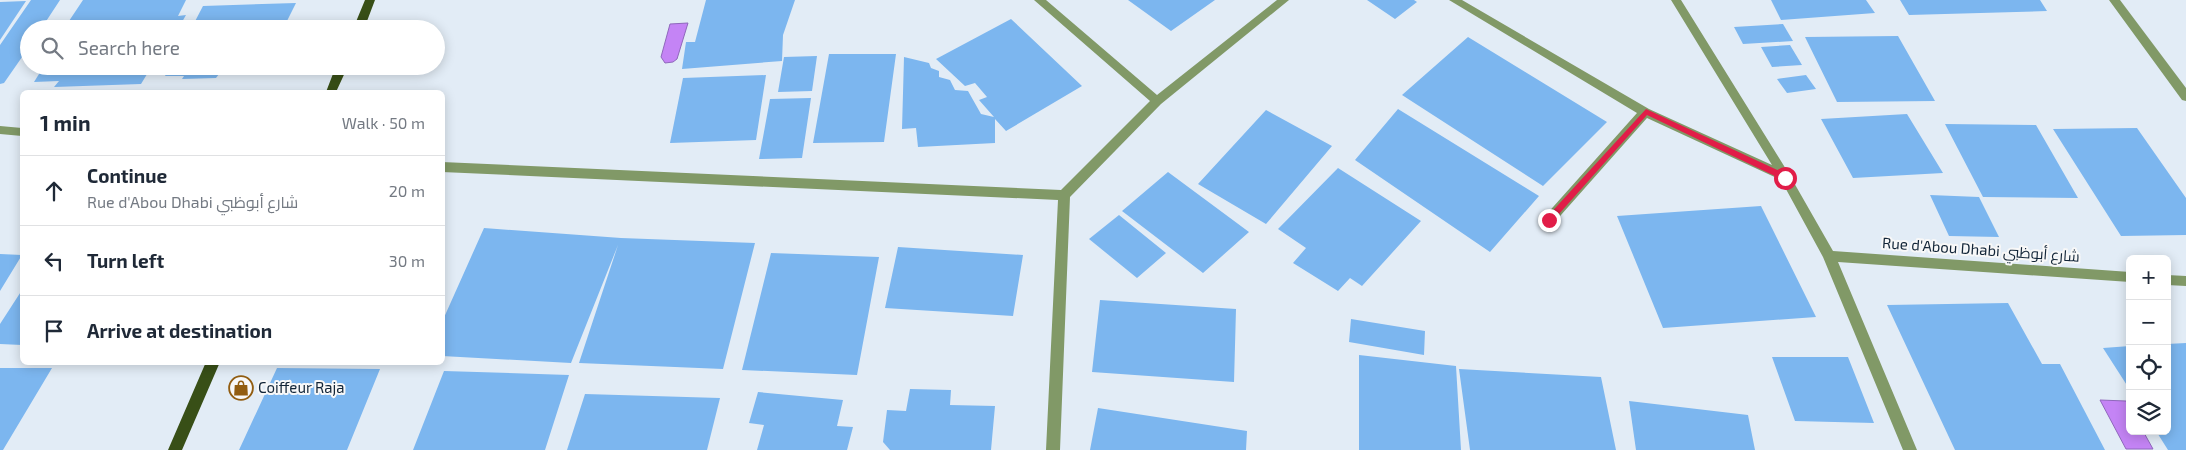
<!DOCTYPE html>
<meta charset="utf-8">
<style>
:root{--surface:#fff;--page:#f2f2f3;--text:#1f2937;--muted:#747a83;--line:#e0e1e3}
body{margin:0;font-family:"Exo 2",Cairo,sans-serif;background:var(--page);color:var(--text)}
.controls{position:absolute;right:15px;bottom:15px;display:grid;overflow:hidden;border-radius:8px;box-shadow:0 2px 12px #0003}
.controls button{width:45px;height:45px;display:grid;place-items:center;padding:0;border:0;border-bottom:1px solid var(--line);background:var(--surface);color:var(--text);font:25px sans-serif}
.stop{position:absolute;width:15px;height:15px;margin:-11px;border:4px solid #e11d48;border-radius:50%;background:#fff}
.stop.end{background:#e11d48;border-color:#fff;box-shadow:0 1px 5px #0008}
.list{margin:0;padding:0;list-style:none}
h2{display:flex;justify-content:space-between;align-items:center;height:65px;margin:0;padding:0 20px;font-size:21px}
h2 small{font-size:16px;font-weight:400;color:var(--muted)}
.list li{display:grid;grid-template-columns:32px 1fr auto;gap:15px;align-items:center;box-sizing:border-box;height:70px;padding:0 20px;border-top:1px solid var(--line)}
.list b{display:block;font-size:19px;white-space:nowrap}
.list p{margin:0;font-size:16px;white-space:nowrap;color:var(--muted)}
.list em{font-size:16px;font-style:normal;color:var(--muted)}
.icon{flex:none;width:28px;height:28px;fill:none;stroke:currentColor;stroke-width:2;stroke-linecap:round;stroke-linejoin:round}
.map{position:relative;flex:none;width:2186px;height:450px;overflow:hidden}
.search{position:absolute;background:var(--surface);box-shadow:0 2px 12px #0003;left:20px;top:20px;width:425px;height:55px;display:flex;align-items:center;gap:12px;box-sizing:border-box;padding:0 18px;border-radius:28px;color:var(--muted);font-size:19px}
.panel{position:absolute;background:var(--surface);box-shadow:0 2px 12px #0003;left:20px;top:90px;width:425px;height:275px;border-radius:8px}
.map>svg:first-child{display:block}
</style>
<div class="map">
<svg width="2186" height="450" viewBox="0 0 2186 450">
<rect width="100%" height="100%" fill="#e2ecf6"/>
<path fill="#c484f5" stroke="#8f68bc" d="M688,23L677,59L673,62L665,63L661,57L670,24Z
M2100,400L2126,401L2130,408V431H2143L2153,449H2126Z"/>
<path fill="#7cb6ef" d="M31,0H60L41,29H29V47L4,83L0,84V45Z
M83,0H186L178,16L186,15L178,29H72L75,24H67Z
M706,0H795L783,35L782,61L682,69L686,42H695Z
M1128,0H1215L1171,31Z
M1367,0H1414L1417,2L1395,19Z
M1771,0H1866L1875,13L1781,20Z
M1900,0H2040L2047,11L1909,15Z
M26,1L0,40V2Z
M296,3L283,29H191L203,6Z
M1011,19L1082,86L1006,131L995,119V143L918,147L916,128L902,129L904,57L929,63L931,68L939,71V77L950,80L955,90L968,91L981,114L994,117L979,100L987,97L975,83L965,86L936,59Z
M1783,24L1793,41L1743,44L1734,27Z
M1898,36L1935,101L1837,102L1805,37Z
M1468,37L1607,122L1543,186L1402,95Z
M1790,45L1802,65L1772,67L1761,47Z
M829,54H896L884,142L813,143Z
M817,56L812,91L778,92L784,57Z
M44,66H152L141,84L54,87L59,81L34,82Z
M171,66H265L262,72L219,74L216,78L182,79L184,76H165Z
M766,75L756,140L670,143L683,78Z
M1806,75L1816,89L1787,93L1777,79Z
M811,98L802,158L759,159L770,99Z
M1398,109L1539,196L1490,252L1355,160Z
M1266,110L1332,146L1266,224L1198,184Z
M1907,114L1943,173L1853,178L1821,119Z
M1945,124L2036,125L2078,198L1983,197Z
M2137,128L2186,198V235L2121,236L2053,129Z
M1338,168L1421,221L1362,286L1350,278L1338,291L1293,263L1306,248L1278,229Z
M1168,172L1249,232L1203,273L1122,211Z
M1930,195L1979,197L1999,237L1949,236Z
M1761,206L1816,317L1663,328L1617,216Z
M1119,215L1166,253L1137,278L1089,239Z
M484,228L621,238L755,243L723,369L579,363L618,245L571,363L442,356V322Z
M898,247L1023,255L1013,316L885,308Z
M771,253L879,257L857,375L742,370Z
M0,254L22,255L0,291Z
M22,290V345L0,344V324Z
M1100,300L1236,309L1234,382L1092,372Z
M2008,303L2042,364H2060L2105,450H1955L1887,305Z
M1351,319L1425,331L1424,355L1349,342Z
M2186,343V450H2168L2156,431H2167V344Z
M2130,346V390L2103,348Z
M1359,355L1456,366L1461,450H1359Z
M1772,357H1848L1874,423L1795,421Z
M0,368H52L3,450H0Z
M277,368L380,369L347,450H239Z
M1459,369L1601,377L1616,450H1470Z
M444,371L569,375L545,450H413Z
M910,389L951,390L950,405L995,406L991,450H890L883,442L887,410L906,411Z
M758,392L843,400L837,426L853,427L847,450H757L764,425L749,423Z
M585,394L720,398L707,450H567Z
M1629,401L1748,415L1755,450H1636Z
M1098,408L1247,431L1246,450H1090Z"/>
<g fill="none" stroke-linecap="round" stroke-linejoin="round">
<path fill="#819967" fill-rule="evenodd" d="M1034,0H1046L1157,95L1277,0H1289L1161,104L1070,197L1060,450H1046L1058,200L442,172V162L1061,190L1150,101Z
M1449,0H1462L1649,109L1772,165L1671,0H1681L1789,174L1833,251L2130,272V282L1838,262L1917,450H1903L1823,257L1781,180L1647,118L1553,224H1545L1543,220L1545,216L1637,113Z
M2109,0H2120L2186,88V101L2182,100Z
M0,126L22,128V136L0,134Z
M2167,275L2186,276V286L2167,285Z"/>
<path fill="#384f17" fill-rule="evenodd" d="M365,0H375L364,29H353Z
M336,66H348L336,92H326Z
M206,362H220L182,450H168Z"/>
</g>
<path fill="#e11d48" d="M1646,109L1788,175L1789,178L1788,180H1783L1647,115L1551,223H1546V218Z"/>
<defs>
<g id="shop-ring" transform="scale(1.25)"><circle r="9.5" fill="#f8f8f8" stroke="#925d11" stroke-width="1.5"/><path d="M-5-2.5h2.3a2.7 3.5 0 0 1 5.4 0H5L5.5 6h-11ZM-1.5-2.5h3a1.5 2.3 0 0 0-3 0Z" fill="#925d11"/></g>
</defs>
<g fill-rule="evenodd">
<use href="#shop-ring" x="241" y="388"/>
</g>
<g text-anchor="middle" stroke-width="4" stroke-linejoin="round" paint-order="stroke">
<g font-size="15" fill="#122538" stroke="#f8f8f8">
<text transform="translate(1981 250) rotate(4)" y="5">Rue d'Abou Dhabi شارع أبوظبي</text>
</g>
<g font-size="15" fill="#122538" stroke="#f8f8f8" text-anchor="start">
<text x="258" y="393">Coiffeur Raja</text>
</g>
</g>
</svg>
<div class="controls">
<button>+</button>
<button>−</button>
<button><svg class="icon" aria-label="locate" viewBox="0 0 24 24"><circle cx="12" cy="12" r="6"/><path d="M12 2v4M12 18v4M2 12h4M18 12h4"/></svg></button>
<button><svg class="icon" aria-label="layers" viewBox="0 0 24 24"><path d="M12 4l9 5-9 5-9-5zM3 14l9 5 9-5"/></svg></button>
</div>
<div class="stop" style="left:1785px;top:178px"></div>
<div class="stop end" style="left:1549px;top:220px"></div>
<div class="search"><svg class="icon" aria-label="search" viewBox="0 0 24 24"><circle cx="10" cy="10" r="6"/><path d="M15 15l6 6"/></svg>Search here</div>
<section class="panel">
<h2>1 min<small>Walk · 50 m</small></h2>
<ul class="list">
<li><svg class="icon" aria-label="ahead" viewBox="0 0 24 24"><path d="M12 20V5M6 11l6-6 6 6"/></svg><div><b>Continue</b><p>Rue d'Abou Dhabi شارع أبوظبي</p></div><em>20 m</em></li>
<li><svg class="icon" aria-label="left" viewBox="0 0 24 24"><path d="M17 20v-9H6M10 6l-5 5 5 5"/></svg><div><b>Turn left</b></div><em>30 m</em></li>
<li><svg class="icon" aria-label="arrive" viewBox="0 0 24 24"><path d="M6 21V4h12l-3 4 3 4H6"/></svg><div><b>Arrive at destination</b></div></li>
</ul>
</section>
</div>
